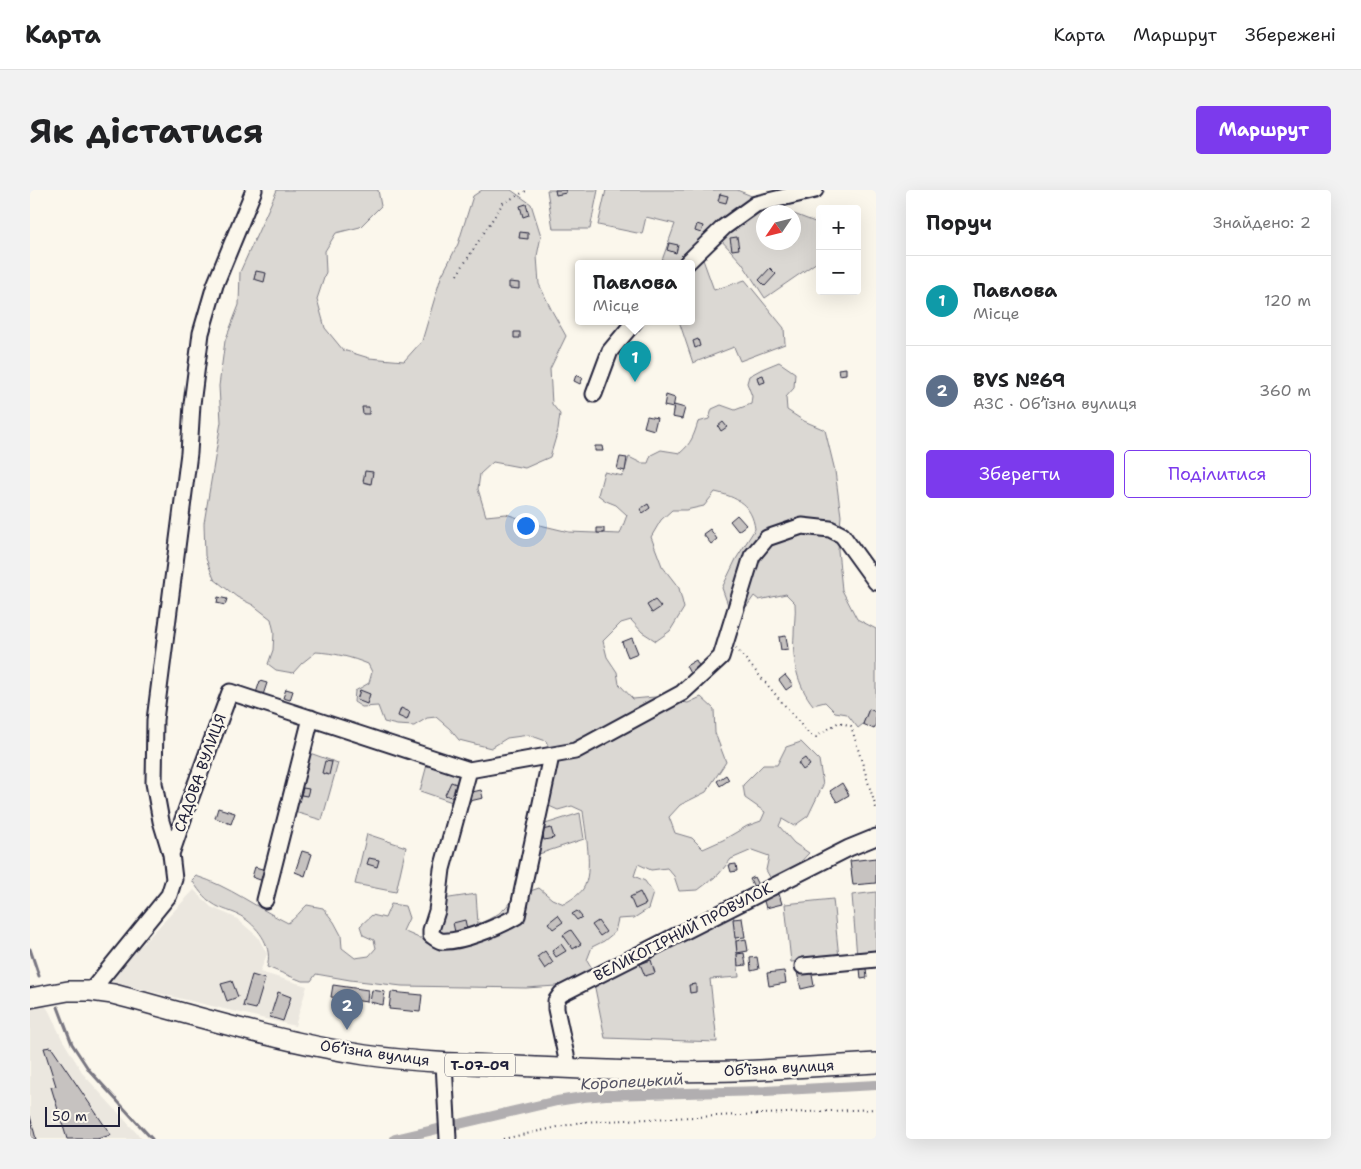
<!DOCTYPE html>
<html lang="uk">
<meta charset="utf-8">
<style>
:root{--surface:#fff;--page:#f2f2f2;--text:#202124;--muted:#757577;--line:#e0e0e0;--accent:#7c3aed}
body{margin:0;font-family:"Shantell Sans",sans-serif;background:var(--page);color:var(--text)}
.controls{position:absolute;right:15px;top:15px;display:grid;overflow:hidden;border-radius:5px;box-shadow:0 5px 20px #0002}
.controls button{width:45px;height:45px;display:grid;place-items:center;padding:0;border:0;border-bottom:1px solid var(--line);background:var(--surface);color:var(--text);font:25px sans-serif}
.compass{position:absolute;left:726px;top:15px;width:45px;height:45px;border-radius:50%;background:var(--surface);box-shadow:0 5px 20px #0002;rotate:235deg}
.scale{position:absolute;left:15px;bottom:12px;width:75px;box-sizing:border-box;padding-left:5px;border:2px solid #22223b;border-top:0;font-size:14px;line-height:18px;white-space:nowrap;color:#22223b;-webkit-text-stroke:4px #fbf7ec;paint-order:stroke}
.you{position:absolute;left:495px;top:335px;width:18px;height:18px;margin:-12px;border:4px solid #fff;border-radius:50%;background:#1a73e8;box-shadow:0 0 0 8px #1a73e833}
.badge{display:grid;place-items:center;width:32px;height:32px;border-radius:50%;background:var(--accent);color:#fff;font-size:16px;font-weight:700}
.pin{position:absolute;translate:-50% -41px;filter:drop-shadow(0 1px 2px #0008)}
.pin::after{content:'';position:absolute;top:26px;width:18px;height:15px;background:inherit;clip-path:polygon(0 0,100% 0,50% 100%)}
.popup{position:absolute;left:545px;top:70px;width:120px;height:65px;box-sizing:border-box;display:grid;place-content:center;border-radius:5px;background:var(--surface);filter:drop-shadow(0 1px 4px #0005);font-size:16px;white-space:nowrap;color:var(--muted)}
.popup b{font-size:19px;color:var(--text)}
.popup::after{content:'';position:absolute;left:50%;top:100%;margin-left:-10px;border:10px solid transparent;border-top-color:var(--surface)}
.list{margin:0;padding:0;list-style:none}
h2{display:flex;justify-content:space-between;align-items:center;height:65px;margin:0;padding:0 20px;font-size:21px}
h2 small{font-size:16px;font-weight:400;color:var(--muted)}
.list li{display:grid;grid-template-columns:32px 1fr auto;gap:15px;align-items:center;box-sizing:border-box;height:90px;padding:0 20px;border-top:1px solid var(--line)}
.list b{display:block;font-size:19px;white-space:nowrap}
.list p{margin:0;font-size:16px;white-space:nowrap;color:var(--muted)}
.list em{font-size:16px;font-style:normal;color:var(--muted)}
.actions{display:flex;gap:10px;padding:15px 20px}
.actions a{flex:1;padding:11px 0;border:1px solid var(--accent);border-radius:5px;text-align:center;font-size:18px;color:var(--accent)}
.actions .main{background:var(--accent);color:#fff}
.map{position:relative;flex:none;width:846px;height:949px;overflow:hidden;border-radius:5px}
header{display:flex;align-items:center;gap:30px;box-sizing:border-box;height:70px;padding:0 25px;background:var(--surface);border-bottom:1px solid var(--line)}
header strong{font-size:24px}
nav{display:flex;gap:28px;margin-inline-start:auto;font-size:18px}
.intro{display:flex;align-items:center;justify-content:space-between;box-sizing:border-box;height:120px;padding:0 30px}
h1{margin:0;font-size:35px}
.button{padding:12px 22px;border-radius:5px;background:var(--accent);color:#fff;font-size:18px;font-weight:700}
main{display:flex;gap:30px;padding:0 30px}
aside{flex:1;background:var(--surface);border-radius:5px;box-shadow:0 5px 20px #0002}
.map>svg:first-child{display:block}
</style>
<header>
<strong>Карта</strong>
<nav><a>Карта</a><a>Маршрут</a><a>Збережені</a></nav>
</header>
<div class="intro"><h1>Як дістатися</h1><a class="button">Маршрут</a></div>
<main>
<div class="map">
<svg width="846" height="949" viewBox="0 0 846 949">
<rect width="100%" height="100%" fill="#fbf7ec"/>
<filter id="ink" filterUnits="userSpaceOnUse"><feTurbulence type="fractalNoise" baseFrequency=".02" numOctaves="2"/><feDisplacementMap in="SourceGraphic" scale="10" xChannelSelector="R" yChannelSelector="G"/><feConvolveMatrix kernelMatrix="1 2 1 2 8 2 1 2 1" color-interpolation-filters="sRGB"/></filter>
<g filter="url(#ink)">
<path fill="#ebe7df" d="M164,700L181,717L206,728L228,747L237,764L230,782L277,796L265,836L77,791Z
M10,806L20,823L32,849L54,885L112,949H0V808Z"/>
<path fill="#dbd8d3" stroke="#7e7d87" d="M247,0H348L351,16L330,37L306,43L295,61L296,82L287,109L295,138L313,160L339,168L374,171L392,151L411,87L428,54L443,6L452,0H481L501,14L511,46L507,66L509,94L522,121L536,146L520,179L522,214L530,224L528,240L520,267L495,278L463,272L450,284L448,299L456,326L476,324L510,335L539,342L590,344L597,325L586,315L576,311L568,305L574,282L593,286L599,267L611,273H618L621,265L631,260L650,263C661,254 664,245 668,232L679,229L682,219L691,215L705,220L721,214L722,206L717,193L719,186L732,179L749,172L765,183L764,198L756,207L757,220L774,231L795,240L805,281L811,326L808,360L812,400L827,429L846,439V522L839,519L833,534L828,538L817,524L805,522L795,512L783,515C767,495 762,470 764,445C764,434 766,424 765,413L756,404L729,410L724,406L717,416L713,419L698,415L692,398L706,369L725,339C722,315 707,307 685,302L674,316L656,320H642L631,330L621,347L632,376L649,398L654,418L640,441L626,451L612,442L601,430L591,433L573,451L577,467L587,482L589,494L603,509L625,507L658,513L671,507L684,519L685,543L696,572L676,602L650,615L639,627L645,643L662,648L673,659L693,650L717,636L731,631L735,622L715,608L713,595L733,575H747L756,557L771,552L789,570L793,595L778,626L764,636L752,629L749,636L764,653L779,663C766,677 760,684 741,689L736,680L739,666L722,660L701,669L689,684L668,700L649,701L644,686L637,678L621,680L608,674L604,686L615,691L623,703L618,719L604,728L588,729L585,742L574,751L562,757L557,770L563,780L548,790L526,796L496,798L372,796L320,790L286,784L281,791H272L237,777C243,758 230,739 214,728C204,721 191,720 182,713C174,708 167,698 162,690L166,686C199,696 227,718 258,733C266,728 270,721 277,715L293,718L304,732L311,745L312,758L325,768L339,766L346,758L344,750L333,745L330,736L342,725L355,728L361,714L375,716L379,728L373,741L389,748L408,747L413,709L446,704L448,734C463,728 476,721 483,707L509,698L522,709L534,714C540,710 549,705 553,699C564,682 555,640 553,621L542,616L528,620L519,616L520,560L516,551L499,545L477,548L461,558L429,550L420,539L406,527L397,528L384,536L367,535L354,532L348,516L332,517L324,512L325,501L339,493L342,482L338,474C321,467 304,463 286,462L272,473L263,483L246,480L238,474L243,460L244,442L241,429L223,415L207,407L184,389L175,366L174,333L191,232L189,196L195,151L209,115L210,82Z
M517,0H568L560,39H523Z
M576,0H707L724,7L685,34L644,73H631L645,34L616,27L612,44L568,35Z
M747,19L760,22H734V52H764V24L790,34V70L735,108L712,73L690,49L712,32L728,23Z
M671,64L684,100L715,90L754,138L755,154L710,171L704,157L663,173L649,131H661V74Z
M277,562L308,573L292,630L261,621Z
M398,571L434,584L425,613L390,601Z
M550,623L554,649L503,666L509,636Z
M337,644L376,657L366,702L325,694Z
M846,702V766L827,767L822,705Z
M803,709L809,768L761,772L755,714Z
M703,720L709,787L680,789L687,852L575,848L564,793Z"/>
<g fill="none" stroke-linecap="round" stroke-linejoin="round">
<path stroke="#787681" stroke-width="3" d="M0,759L9,786
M28,817L42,854L59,880L122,949"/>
<path stroke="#b1aeb0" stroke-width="10" d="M365,949L527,911L553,907L576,905L735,901L846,895"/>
</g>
<path fill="#c6c2c0" stroke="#22223b" d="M525,0H536V3L526,5Z
M690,4L698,6L696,13L688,11Z
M496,14L499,25L493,27L490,16Z
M667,34L673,36L671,43L665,41Z
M490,42L498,43V49L489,48Z
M707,47L709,59L702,60L700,48Z
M639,53L648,55L646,63L637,60Z
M740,78L746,84L735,96L729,90Z
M226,81L236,83L234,92L224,89Z
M479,92L489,93V99L479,98Z
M484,142H490V148H484Z
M668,149L670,156L665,158L663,151Z
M816,178V184L809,185L808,179Z
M546,185L553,188L550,194L544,191Z
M733,185L735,192L729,194L727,187Z
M636,205L645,208L643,218L634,216Z
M644,215L655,218L652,229L642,227Z
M332,217H339V224H333Z
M617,226L627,228L624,240L614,237Z
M693,232L697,237L691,241L688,236Z
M565,256H572L573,261H565Z
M590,267L597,268L595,281L587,279Z
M335,281L343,282L341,294L333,292Z
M618,314L620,318L613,323L610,319Z
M707,325L716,335L708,341L700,331Z
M567,338H574V343H567Z
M680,339L687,349L681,354L673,344Z
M188,407L197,409L195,415L187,413Z
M625,410L631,417L622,423L617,415Z
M756,446L758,459L751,460L749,447Z
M602,448L608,463L598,467L592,452Z
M666,470L672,482L662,487L656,476Z
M755,485L763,495L756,500L749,490Z
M230,491L237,493L233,505L226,503Z
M256,499L263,501L260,510L253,508Z
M330,500L340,504L337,514L327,510Z
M371,518L380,522L377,530L368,526Z
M839,519L846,522V534L844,539L833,534Z
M775,568L780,575L773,580L768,573Z
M295,571L302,572L299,585L292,583Z
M696,585L699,590L690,596L687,591Z
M421,592L429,595L424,608L415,605Z
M812,593L819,605L807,612L800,601Z
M273,598L279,599L277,606L271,605Z
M451,600L453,608L440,611L438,603Z
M188,618L205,623L201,634L185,628Z
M521,638L524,648L514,650L512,640Z
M272,661L282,664L275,686L265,682Z
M339,668L349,670L347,677L337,674Z
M846,668V693L823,695L820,671Z
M706,674L707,681L701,682L699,675Z
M225,677L236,680L233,691L222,687Z
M724,687L728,695L724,697L720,689Z
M610,702L616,714L605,719L600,707Z
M749,704L752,714L736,718L733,708Z
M547,721L552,727L547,730L542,724Z
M528,725L533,732L523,739L518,733Z
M712,728L715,747L705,748L703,729Z
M435,730L437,739L425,742L423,733Z
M568,731L576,742L570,746L562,735Z
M541,740L551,754L543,759L533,745Z
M716,749L718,761L707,763L706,751Z
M531,754L536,761L526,767L522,761Z
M515,761L523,773L515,779L507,767Z
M714,763L716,775L708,776L707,764Z
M727,767L729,779L721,781L720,768Z
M621,770L625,783L615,786L610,774Z
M830,778H836L837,788L831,789Z
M781,779L784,796L771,799L767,782Z
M754,781L756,793L739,796L737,783Z
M222,785L235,789L226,819L213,816Z
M202,791L208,807L197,811L191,794Z
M666,794V802L660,803L659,795Z
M303,795L338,800L337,812L301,807Z
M342,800L355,802L353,815L340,812Z
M248,802L261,807L253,831L240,827Z
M361,802L392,805L390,822L359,819Z
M21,857L81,945L67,949H37L21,897L26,896L14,858Z
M0,926L6,949H0Z"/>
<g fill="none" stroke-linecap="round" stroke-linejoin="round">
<g stroke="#22223b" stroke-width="19">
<path id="minor" d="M657,73L694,37L726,14L785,0
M564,204L580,161L605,131
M439,580L412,679L407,721L401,740V745C404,747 407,750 411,751C431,753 470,736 487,726L521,566
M141,664L158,615L200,502L439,580L545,561L652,503L691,467L722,366L737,348L772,336L800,339L812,345L846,392
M235,710L281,528
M773,776L846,769
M61,801L139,705L144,689L141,664L131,631L124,593L125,530L159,263L162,214L171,143L185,95L224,0
M414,873L418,949
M539,879L526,819V811L531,804L819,658L846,647"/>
</g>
<g stroke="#22223b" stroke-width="22">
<path id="major" d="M0,808L38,801H61L83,804C166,826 250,852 335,865C385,872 436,874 486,876C567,880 649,884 730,880C769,878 807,875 846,873"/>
</g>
<path stroke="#22223b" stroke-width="2" stroke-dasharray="1 4" stroke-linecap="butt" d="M427,85L473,13L498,0
M706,458L779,544L786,547L809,532L821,536L846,618
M473,949L551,932L846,919"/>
<use href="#minor" stroke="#fbf7ec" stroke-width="15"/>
<use href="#major" stroke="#fbf7ec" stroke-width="19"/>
</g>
</g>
<g text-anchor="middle" stroke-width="5" stroke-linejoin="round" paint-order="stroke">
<rect fill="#fbf7ec" stroke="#636270" stroke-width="1" x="415" y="863.5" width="70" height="23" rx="4"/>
<g font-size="14" font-weight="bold" fill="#22223b">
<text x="450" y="880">Т-07-09</text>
</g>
<g font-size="15" fill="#22223b" stroke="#fbf7ec">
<text transform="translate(170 583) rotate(-70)" y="5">САДОВА ВУЛИЦЯ</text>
<text transform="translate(653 742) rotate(-27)" y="5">ВЕЛИКОГІРНИЙ ПРОВУЛОК</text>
<text transform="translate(345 863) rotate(8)" y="5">Обʼїзна вулиця</text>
<text transform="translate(749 878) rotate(-3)" y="5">Обʼїзна вулиця</text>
</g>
<g font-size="16" font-style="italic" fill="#545364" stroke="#fbf7ec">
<text transform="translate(602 891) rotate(-3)" y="6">Коропецький</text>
</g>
</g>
</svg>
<div class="controls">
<button>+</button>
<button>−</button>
</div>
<svg class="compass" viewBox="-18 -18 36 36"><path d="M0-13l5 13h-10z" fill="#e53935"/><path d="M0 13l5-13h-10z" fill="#757577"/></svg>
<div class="scale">50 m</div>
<div class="you"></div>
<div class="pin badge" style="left:605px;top:192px;background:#0f9aa8">1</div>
<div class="popup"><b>Павлова</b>Місце</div>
<div class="pin badge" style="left:317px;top:840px;background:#5c6f8a">2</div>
</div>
<aside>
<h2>Поруч<small>Знайдено: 2</small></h2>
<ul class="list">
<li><span class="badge" style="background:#0f9aa8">1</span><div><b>Павлова</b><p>Місце</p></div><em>120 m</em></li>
<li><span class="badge" style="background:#5c6f8a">2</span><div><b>BVS №69</b><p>АЗС · Обʼїзна вулиця</p></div><em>360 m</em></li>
</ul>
<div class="actions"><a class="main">Зберегти</a><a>Поділитися</a></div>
</aside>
</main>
